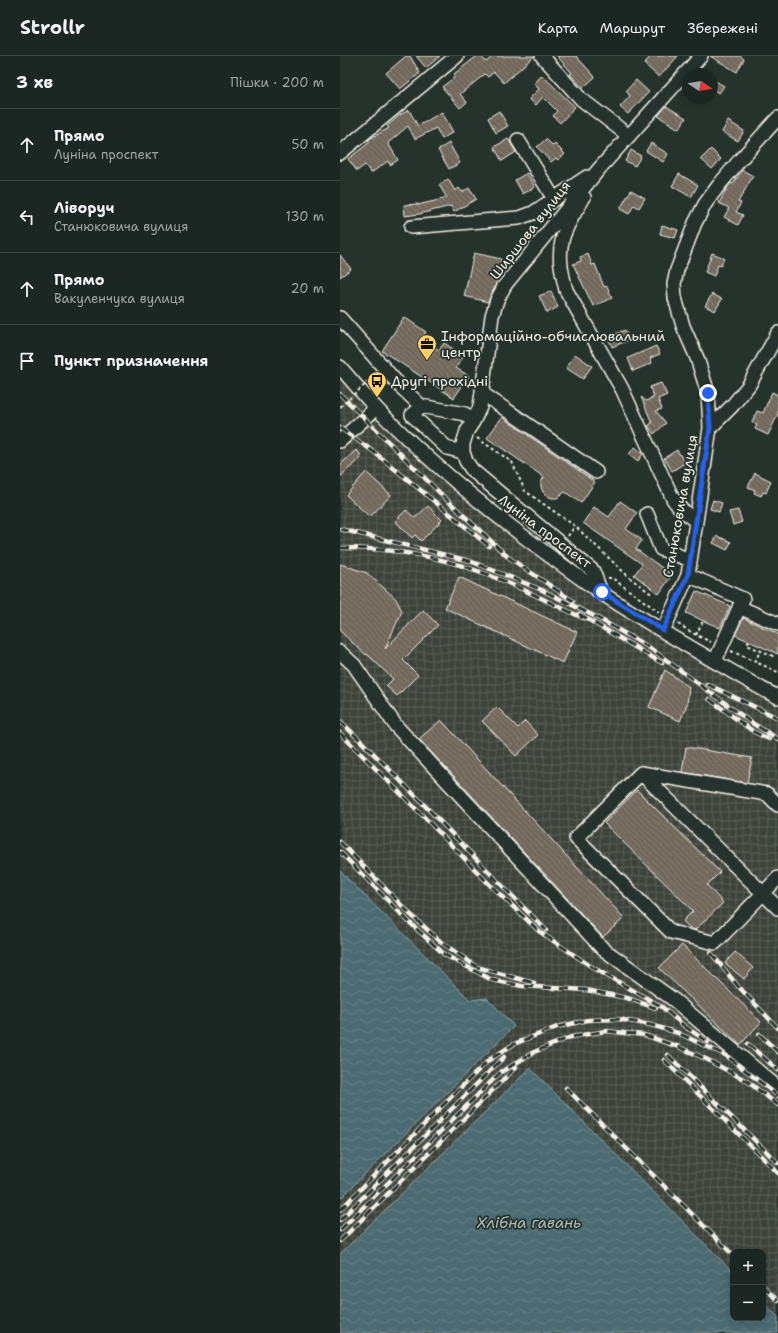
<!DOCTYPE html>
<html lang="uk">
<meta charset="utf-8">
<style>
:root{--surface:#1c2622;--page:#29322f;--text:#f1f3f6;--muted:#a0a5a5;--line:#3a4340}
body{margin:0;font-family:"Shantell Sans",sans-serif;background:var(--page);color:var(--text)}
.controls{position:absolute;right:12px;bottom:12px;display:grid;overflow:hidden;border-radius:8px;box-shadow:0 2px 10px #0003}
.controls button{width:36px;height:36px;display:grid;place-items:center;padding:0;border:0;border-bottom:1px solid var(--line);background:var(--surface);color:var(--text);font:20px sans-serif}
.compass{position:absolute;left:342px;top:12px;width:36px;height:36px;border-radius:50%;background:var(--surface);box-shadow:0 2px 10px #0003;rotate:102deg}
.stop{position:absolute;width:12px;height:12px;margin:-9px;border:3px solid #2563eb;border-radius:50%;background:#fff}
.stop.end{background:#2563eb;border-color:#fff;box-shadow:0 1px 4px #0008}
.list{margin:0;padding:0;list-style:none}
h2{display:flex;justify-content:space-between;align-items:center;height:52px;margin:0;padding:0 16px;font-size:17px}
h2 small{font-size:13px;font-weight:400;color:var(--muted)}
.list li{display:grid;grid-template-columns:26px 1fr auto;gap:12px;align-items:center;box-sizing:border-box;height:72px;padding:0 16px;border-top:1px solid var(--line)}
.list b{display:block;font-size:15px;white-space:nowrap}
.list p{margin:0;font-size:13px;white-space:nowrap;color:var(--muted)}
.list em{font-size:13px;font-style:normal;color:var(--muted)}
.icon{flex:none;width:22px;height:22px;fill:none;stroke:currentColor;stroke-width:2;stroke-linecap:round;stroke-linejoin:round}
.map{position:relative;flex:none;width:438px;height:1277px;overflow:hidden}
header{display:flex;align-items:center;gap:24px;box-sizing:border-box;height:56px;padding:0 20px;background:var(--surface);border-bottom:1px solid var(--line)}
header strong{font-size:19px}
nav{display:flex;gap:22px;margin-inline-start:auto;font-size:14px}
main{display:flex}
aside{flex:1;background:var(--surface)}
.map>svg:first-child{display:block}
</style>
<header>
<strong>Strollr</strong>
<nav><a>Карта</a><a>Маршрут</a><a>Збережені</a></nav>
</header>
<main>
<aside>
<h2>3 хв<small>Пішки · 200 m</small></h2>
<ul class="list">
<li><svg class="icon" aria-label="ahead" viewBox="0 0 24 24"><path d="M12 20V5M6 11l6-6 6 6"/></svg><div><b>Прямо</b><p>Луніна проспект</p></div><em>50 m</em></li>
<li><svg class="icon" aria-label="left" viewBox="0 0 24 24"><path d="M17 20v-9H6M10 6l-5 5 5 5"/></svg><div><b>Ліворуч</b><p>Станюковича вулиця</p></div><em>130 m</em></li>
<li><svg class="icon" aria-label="ahead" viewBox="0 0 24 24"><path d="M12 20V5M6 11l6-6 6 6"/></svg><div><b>Прямо</b><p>Вакуленчука вулиця</p></div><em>20 m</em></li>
<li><svg class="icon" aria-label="arrive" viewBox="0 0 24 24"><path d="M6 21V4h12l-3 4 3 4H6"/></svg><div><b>Пункт призначення</b></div></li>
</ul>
</aside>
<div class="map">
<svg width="438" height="1277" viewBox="0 0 438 1277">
<defs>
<pattern id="industrial-grid" width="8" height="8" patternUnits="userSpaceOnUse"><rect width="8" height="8" fill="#3d433b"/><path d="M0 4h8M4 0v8" fill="none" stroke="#5a5f57"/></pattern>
<pattern id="water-waves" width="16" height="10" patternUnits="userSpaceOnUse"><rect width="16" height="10" fill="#4c6a72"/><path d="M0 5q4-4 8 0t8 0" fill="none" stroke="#668086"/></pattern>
<pattern id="building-back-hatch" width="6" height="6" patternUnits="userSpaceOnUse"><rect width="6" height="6" fill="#72675b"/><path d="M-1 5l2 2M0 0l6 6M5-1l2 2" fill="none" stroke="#877d73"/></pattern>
</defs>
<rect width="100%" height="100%" fill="#26332d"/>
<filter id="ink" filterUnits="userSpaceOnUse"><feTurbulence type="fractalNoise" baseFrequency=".025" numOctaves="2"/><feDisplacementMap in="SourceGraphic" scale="8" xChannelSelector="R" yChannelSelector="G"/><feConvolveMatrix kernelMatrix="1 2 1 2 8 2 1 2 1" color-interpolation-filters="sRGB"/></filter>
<g filter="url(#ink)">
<path fill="url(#industrial-grid)" d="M0,321L32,356L92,414L142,456L193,496L258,542L421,639L438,648V1261L423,1246V1196H393V1216L190,1012L0,1198V1143L174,970L130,944L0,815Z"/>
<path fill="url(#water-waves)" stroke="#8fa0a1" d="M0,815L130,944L147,942L174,970L0,1143Z
M190,1012L393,1216V1262H423V1246L438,1261V1277H0V1198Z"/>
<path fill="url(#building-back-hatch)" stroke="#f4f1e8" d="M66,0H70L80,17L60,33L46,17Z
M76,0H100L86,12Z
M137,0H141L146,6L153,0H194L164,27L154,16L148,21L145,18L120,38L127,46L120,52L102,31L116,20L114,18Z
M217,0H236L255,21L243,32L230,18L232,17Z
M311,0H338L319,21L304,8Z
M370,0H400L404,3L397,16Z
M202,19L235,51L220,67L213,60L217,55L203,41L196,49L189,43L199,33L194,28Z
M372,23L384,30L379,37L372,33Z
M296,24L309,36L288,58L280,51L290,40L286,35Z
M326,50L346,62L339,73L318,60Z
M69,54L78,70L102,56L113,76L102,83L96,72L75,83L68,70L48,87L58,104L50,109L48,105L31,117L25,109L17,115L8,103L30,86L28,84L31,82L49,72L47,70L60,59Z
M159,55L168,70L156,77L148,62Z
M388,65L404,75L398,85L382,76Z
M168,83L176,96L162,105L154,91Z
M206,83L213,90L215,88L225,98L218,104L216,102L211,106L197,91Z
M109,87L120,107L109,113L98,94Z
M311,87L328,98L323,106L306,95Z
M371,93L381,103L372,113L361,103Z
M291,94L301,100L295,110L285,105Z
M402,114L413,120L398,146L401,147L396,156L403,159L398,169L384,161L389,152L379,147L387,132L391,127L393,128Z
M187,117L195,131L183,138L175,124Z
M339,118L358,129L351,141L332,130Z
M108,123L115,135L119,132L122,136L129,132L136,143L114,156L111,150L79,158L65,160L64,149L78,148V149L107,142L99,129Z
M291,134L305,142L299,152L294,149L289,158L280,153Z
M322,169L338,174L335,182L320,178Z
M134,197L161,203L155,231L148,246L124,240Z
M372,197L384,202L381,210L378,209L374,220L365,216Z
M248,198L252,209L255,208L264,231L267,230L272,242L253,250L233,208L241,205L240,201Z
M0,199L11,213L0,221Z
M211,235L218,251L207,257L199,240Z
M372,238L382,243L375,255L365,250Z
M64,261L86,276L82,282L99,294L104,287L124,300L116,312L129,320L114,342L42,295Z
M285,274L289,284L272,291L268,281Z
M316,290L320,298L310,302L312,307L293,315L288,302Z
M235,298L252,310L243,323L226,312Z
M321,327L327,339L318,343L322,353L316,355L326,367L314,378L308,370L312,367L301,341L306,345L314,341L310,331Z
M432,336L438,339V358L428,379L415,373L417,368L412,366L417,355L423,357Z
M162,361L255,426L241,447L225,436L217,442H212L207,440L203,436L201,431V426L204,421L147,382Z
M295,391L303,398L298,405L289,398Z
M16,394L20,398V402L0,421V409Z
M337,394L345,407L332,415L324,402Z
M26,416L51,439L30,461L6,439Z
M415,417L431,425L426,437L423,436L421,440L414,437L415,434L408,431Z
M373,444L382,447L379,456L370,453Z
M280,445L297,457L286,473L302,484L296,493L332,519L319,538L294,519L302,508L243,467L254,451L269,461Z
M88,450L102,464L81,485L75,479L72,482L55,465L66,454L75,462Z
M398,454L402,466L393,469L389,456Z
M377,480L391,486L387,494L373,487Z
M0,508L27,517L56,543L62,555L45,593L83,554L98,569L63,604L78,619L57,640L46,630L53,623L27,598L26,599L0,575Z
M119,521L237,576L223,607L105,552Z
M356,535L390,550L380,572L346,557Z
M403,562L438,578V598L395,579Z
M325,614L349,631L347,648L340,665L309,651Z
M157,651L178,672L185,665L198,679L176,700L142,665Z
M101,664L284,862L263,881L79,683Z
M346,691L412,702L407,727L342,716Z
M297,734L380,816L367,829L383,847L355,874L350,872L343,865L353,855L264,767Z
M342,889L421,966L400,989L319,912Z
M395,896L413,912L404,923L385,907Z"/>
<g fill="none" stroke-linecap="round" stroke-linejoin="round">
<g stroke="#f4f1e8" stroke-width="16">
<path id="minor" d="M202,0L241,43L289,80
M178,84L214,143
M0,97L117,0
M244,141C236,155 225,170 222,185C218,202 222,218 226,234L282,333L333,443L339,451L356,466
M71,171L179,162L193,157L247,121
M0,262L60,330L81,350L125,358L133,366
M0,311C12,325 24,339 36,352C104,421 181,481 260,536C313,571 369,602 424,634L438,641
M142,337L256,416
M81,350L72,359L107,392L123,396
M370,372L392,350L409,329L438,277
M0,385L36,352
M307,458L321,493L350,504
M348,519L403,543L375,605
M261,536L253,515L132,414L126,405L123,396V388L127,375L133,366L140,351L152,260L157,244L165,229L259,113L361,0
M399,551L438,568
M323,575L348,519L370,372L368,337L357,302L343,270L335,242L334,228L337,214L355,167L365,148L379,129L399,105L438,62
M0,596L14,609L56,670L263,893L334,944L438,1032
M301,717L236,782L331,876L375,887L438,822
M301,717L438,852
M301,717L427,738L438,749"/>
</g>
<path stroke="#f4f1e8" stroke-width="2" stroke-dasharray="3 3" stroke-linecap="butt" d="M30,324L35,320
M137,382L172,406L185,435L235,470L290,522L313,539
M228,480L235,470
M268,522H272L319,556
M338,568L356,579L371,586
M356,579L363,565
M409,585L407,589L433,600L435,597
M391,595L438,616
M415,606L420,595"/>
<use href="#minor" stroke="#26332d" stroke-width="13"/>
<g stroke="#f4f1e8" stroke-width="4.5">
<path id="rail" d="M0,338L103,440L168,501L233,545
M0,372L34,396L149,490
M0,473L130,505L202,534L256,561L310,592L412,667L438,683
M0,492C46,492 92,499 135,514C171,526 208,546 243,562
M239,558L322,607
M367,628L438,662
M369,643L414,676L429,683
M0,665C71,732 136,805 206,874
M0,677L91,768L148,827L200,876L252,911L322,951L348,973
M0,786L70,858L101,886L137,911L194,927
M0,796L67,864L105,899L152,924L182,930L246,934L287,942L316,952
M371,897L397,929L438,972
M344,970L368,986
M419,978L438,996
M408,988L438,1014
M328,999L438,1107
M324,1004L438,1117
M226,1032L393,1199
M0,1154L111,1041L149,1004L174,988L217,971L248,964L278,963L311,969L338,977L387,1000L438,1040
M0,1164L164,1001
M0,1174L161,1016L194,996L231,981L266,975L304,979L339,991L366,1003L407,1025L438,1049
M0,1185L176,1011
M423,1230L438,1245"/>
</g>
<use href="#rail" stroke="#26332d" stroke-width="3" stroke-dasharray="9" stroke-linecap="butt"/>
<path stroke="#f4f1e8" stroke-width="2" stroke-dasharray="3 3" stroke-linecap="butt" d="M0,351L30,324"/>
</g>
</g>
<g fill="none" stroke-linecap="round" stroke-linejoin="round" filter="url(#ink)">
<path stroke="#2563eb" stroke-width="5" d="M262,536L323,574L348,519L370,372L368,337"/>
</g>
<defs>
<g id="office-pin" transform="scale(1)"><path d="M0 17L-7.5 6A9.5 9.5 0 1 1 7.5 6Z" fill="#ffd166" stroke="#26332d"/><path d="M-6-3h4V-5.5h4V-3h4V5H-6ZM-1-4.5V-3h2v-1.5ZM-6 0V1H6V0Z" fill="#111"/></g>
<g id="bus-pin" transform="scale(1)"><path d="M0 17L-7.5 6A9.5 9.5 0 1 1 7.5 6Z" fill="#ffd166" stroke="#26332d"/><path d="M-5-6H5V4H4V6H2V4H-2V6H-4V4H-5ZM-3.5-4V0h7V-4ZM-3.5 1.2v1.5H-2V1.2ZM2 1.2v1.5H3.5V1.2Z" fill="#111"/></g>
</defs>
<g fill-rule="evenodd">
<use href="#office-pin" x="87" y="288"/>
<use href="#bus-pin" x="37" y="325"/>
</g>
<g text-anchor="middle" stroke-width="3.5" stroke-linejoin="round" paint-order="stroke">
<g font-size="14" fill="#f4f1e8" stroke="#26332d">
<text transform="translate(190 174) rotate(-52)" y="5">Ширшова вулиця</text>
<text transform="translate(340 450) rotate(-80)" y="5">Станюковича вулиця</text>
<text transform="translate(205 475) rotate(37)" y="5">Луніна проспект</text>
</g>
<g font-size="14" fill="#f4f1e8" stroke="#26332d" text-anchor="start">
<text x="101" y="285">Інформаційно-обчислювальний<tspan x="101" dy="16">центр</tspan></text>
<text x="51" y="330">Другі прохідні</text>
</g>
<g font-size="15" font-style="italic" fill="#b1bbb9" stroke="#26332d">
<text x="189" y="1172">Хлібна гавань</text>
</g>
</g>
</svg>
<div class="controls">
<button>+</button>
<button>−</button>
</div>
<svg class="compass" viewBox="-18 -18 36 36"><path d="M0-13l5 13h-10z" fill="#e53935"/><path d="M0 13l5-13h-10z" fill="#a0a5a5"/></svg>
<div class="stop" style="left:262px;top:536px"></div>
<div class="stop end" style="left:368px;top:337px"></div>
</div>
</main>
